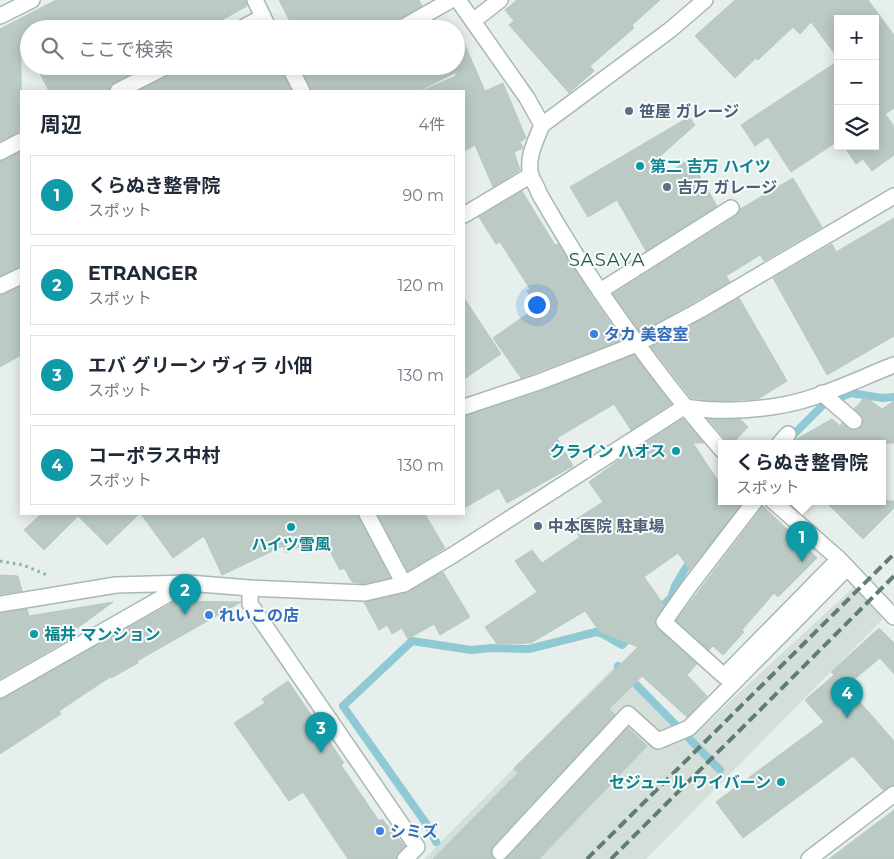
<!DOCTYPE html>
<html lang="ja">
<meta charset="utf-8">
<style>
:root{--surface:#fff;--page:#f2f2f3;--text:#1f2937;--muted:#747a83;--line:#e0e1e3;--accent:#ea580c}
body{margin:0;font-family:Montserrat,"Noto Sans JP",sans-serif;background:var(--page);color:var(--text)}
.controls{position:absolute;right:15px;top:15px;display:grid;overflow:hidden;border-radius:0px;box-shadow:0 2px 12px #0003}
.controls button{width:45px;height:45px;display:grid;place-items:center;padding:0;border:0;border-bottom:1px solid var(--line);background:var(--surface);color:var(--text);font:25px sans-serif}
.you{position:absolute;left:536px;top:304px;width:18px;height:18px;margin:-12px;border:4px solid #fff;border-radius:50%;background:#1a73e8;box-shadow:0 0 0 8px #1a73e833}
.badge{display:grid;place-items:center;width:32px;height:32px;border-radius:50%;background:var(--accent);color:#fff;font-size:16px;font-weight:700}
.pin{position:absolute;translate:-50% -41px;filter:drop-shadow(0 1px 2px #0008)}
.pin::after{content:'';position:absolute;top:26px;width:18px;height:15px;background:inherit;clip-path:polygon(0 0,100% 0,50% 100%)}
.popup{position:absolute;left:718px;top:440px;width:168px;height:65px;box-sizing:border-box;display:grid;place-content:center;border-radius:0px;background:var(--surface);filter:drop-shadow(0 1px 4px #0005);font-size:16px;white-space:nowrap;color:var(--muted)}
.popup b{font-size:19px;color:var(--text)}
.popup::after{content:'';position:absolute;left:50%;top:100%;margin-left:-10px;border:10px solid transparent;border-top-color:var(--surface)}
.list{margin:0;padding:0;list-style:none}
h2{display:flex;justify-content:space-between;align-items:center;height:65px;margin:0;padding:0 20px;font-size:21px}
h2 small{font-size:16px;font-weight:400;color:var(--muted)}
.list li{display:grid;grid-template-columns:32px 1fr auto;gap:15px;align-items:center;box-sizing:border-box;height:80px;margin:0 10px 10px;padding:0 10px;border:1px solid var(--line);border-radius:0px}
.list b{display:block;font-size:19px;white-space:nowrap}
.list p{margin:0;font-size:16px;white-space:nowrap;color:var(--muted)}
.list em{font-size:16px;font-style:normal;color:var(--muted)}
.icon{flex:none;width:28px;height:28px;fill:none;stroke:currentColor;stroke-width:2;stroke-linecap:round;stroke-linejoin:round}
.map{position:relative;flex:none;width:894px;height:859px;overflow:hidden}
.search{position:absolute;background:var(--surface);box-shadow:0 2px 12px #0003;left:20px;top:20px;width:445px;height:55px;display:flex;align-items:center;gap:12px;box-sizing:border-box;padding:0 18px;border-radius:28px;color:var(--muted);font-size:19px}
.panel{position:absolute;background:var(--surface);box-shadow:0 2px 12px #0003;left:20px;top:90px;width:445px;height:425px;border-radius:0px}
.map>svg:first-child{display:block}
</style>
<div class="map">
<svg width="894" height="859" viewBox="0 0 894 859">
<rect width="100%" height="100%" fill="#e6efeb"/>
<path fill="#d4dfda" d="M855,586L875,606L873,608L883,619L646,859H424L614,667L686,742Z"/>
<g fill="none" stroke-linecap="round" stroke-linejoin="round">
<path stroke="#8ec9d4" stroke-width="8" d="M788,440L824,404L851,393L882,398L894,397
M704,548C721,534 732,521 741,501
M657,611L671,598L675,586L685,569L693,559
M618,666L720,770
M436,842L430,829L343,706L412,641L471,650L491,648L529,649L596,632L603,634L622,645L631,636"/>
</g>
<path fill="#bbcac4" stroke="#b8c9c2" d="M56,0H246L247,6L206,29H29V52L21,38V132L0,141V29Z
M279,0H419L422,6L395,21L391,29H294Z
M517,0H660L632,25L634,28L590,66L594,71L569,93L509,25L514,21L505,10Z
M735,0H868L894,35V108L885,114L894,126V155L872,171L863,159L856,164L844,146H875V19H838V58L811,22L800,34L793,27L758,60L756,58L735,78L695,36Z
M456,39L464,54V43L485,91L503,83L526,138L520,142L523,148L514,152L520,170L493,187L475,145L464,151V91H422L456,76V72L419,91H311L300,66H455L456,69Z
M838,61V141L791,172L768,137L755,146L741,125Z
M36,66H146L114,83L110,86L109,91H49Z
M176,66H280L292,91H138L171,74L175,71Z
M689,117L695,125L657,159L668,173L690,159L717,206L646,251L617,200L588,217L570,187Z
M21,151V267L0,276V161Z
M793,178L822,227L764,261L760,255L726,276L730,282L640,332L613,294L736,216L740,209Z
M522,191L555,245L558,244L593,298L622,340L521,378L493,338L537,307L527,291L530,289L500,242L496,244L479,217Z
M894,218V336L827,375L773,278L832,244L836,252Z
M21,286V355L0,367V295Z
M464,298L501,354L464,379Z
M739,298L787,381L758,399L721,401L691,398L651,347Z
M634,355L671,404L631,430L614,404L557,438L573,466L507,503L499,488L464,508V416L542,391Z
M865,397L882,409L894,401V443H792L795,440L832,419L840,426L842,423L852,430H857L863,423V418L854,409Z
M683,419L704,443H693L722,487V501H743L690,570L678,553L644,577L664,605L656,617L655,626L697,664L687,675L707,696L687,717L642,676L609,709L615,715L493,846L491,854L494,859H433L518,773L514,768L638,647L600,632L585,611L531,643L497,644L485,627L537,592L515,561L532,550L542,563L580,537L570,523L603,502L589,482L629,453Z
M708,419H740L748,427L733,443H729Z
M825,501H894V508L863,539Z
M763,506L817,558L778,597L774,593L742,630L744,632L723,655L713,646L709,650L676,621Z
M41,514H139L107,545L78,516L44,550L24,530Z
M141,514H358L390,578L364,584L352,582L344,568L340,570L322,536L286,553L283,546L222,575L204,536L173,558Z
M377,514H425L445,548L408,571Z
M443,572L470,617L440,635L434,624L408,639L402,628L392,634L387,625L379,630L364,602L408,592Z
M0,575L18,576L22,591L0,594Z
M176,601L241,602L137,661L138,663L111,678L110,677L59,711L61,714L0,754V699Z
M113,602L68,635L70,639L0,679V613L27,609L29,616Z
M879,628L894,643V674L880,658L846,686L894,741V785L883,790L853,756L743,838L716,802L824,722L805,700L834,675L831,672Z
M288,681L344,763L341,765L379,821L382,819L405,846L398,853L396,859H348L303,792L289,801L234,723L265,703L262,699Z
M628,728L647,746L539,859H506Z
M894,810V859H829Z"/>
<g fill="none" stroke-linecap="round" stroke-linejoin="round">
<g stroke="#a8b8b2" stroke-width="18">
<path id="lane" d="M473,21L500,0
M400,29L451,0
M600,291L731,208
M464,407L539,382L637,344
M500,852L628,714L658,741L689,728L847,568"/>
</g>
<g stroke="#a8b8b2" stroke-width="18">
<path id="street" d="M255,0L269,29
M458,0L527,98L542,125
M705,0L670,30L542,125C536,140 526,158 531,176C533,181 537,187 539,193C550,213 562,232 574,252C619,321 667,388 722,450
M0,16L32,0
M240,29L263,17
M289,66L302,91
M118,91L167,66
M0,152L21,141
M464,215L531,175
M0,286L21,276
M637,344L700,310L894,196
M822,393L854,421
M780,443L788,434
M755,501L688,588L664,622L724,676L839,559
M773,501L839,559L894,617
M367,514L404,584
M250,588V604L417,847L405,859
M0,604L116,585L188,583L250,588L365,593L404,584L453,555L684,407C716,412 750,411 783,405C821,398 858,379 894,365
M0,690L186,584
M809,859L894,794"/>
</g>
<path stroke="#86b3a5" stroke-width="3" stroke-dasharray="2.5 4" stroke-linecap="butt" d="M0,561L23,565L47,575"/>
<use href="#lane" stroke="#fff" stroke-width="15"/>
<use href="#street" stroke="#fff" stroke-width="15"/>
<path stroke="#5f7d75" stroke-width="4" stroke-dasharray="10 5" stroke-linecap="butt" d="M587,859L894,554
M611,859L894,576"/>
</g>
<g fill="#5c6f8a" stroke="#f7fbf9" stroke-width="2">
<circle cx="629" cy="111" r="5"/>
<circle cx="667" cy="187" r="5"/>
<circle cx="538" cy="526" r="5"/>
</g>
<g fill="#0f9aa8" stroke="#f7fbf9" stroke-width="2">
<circle cx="640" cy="166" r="5"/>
<circle cx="676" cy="451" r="5"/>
<circle cx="291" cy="527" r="5"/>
<circle cx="34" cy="634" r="5"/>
<circle cx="781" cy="782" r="5"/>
</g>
<g fill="#3f7fe0" stroke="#f7fbf9" stroke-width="2">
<circle cx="594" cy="334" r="5"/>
<circle cx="209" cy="615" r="5"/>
<circle cx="380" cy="831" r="5"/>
</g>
<g text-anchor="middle" stroke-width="4" stroke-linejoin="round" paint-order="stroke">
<g font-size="16" font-weight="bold" fill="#4e5e75" stroke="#f7fbf9" text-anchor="start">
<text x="639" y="117">笹屋 ガレージ</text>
<text x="677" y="193">吉万 ガレージ</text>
<text x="548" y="532">中本医院 駐車場</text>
</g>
<g font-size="16" font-weight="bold" fill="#0d838f" stroke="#f7fbf9" text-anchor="start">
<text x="650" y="172">第二 吉万 ハイツ</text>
<text x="666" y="457" text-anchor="end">クライン ハオス</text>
<text x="291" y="550" text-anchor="middle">ハイツ雪風</text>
<text x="44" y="640">福井 マンション</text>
<text x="771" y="788" text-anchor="end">セジュール ワイバーン</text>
</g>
<g font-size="16" font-weight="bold" fill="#366cbe" stroke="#f7fbf9" text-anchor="start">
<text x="604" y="340">タカ 美容室</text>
<text x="219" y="621">れいこの店</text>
<text x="390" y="837">シミズ</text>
</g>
<g font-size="18" letter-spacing="1" fill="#1f5548" stroke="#f7fbf9">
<text x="607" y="266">SASAYA</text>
</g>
</g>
</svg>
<div class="controls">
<button>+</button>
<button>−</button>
<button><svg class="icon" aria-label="layers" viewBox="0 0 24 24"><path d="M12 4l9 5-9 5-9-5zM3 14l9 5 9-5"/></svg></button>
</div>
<div class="you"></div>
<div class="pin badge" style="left:802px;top:562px;background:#0f9aa8">1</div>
<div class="popup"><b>くらぬき整骨院</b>スポット</div>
<div class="pin badge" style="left:185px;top:615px;background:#0f9aa8">2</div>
<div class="pin badge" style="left:321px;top:753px;background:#0f9aa8">3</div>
<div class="pin badge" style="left:847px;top:718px;background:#0f9aa8">4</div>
<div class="search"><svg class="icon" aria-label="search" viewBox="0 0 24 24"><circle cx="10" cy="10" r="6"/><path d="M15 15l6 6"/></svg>ここで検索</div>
<section class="panel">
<h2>周辺<small>4件</small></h2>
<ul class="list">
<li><span class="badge" style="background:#0f9aa8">1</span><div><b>くらぬき整骨院</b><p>スポット</p></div><em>90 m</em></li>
<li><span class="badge" style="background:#0f9aa8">2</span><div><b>ETRANGER</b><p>スポット</p></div><em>120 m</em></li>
<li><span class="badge" style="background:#0f9aa8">3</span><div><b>エバ グリーン ヴィラ 小佃</b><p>スポット</p></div><em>130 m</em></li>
<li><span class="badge" style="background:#0f9aa8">4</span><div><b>コーポラス中村</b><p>スポット</p></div><em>130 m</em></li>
</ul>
</section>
</div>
